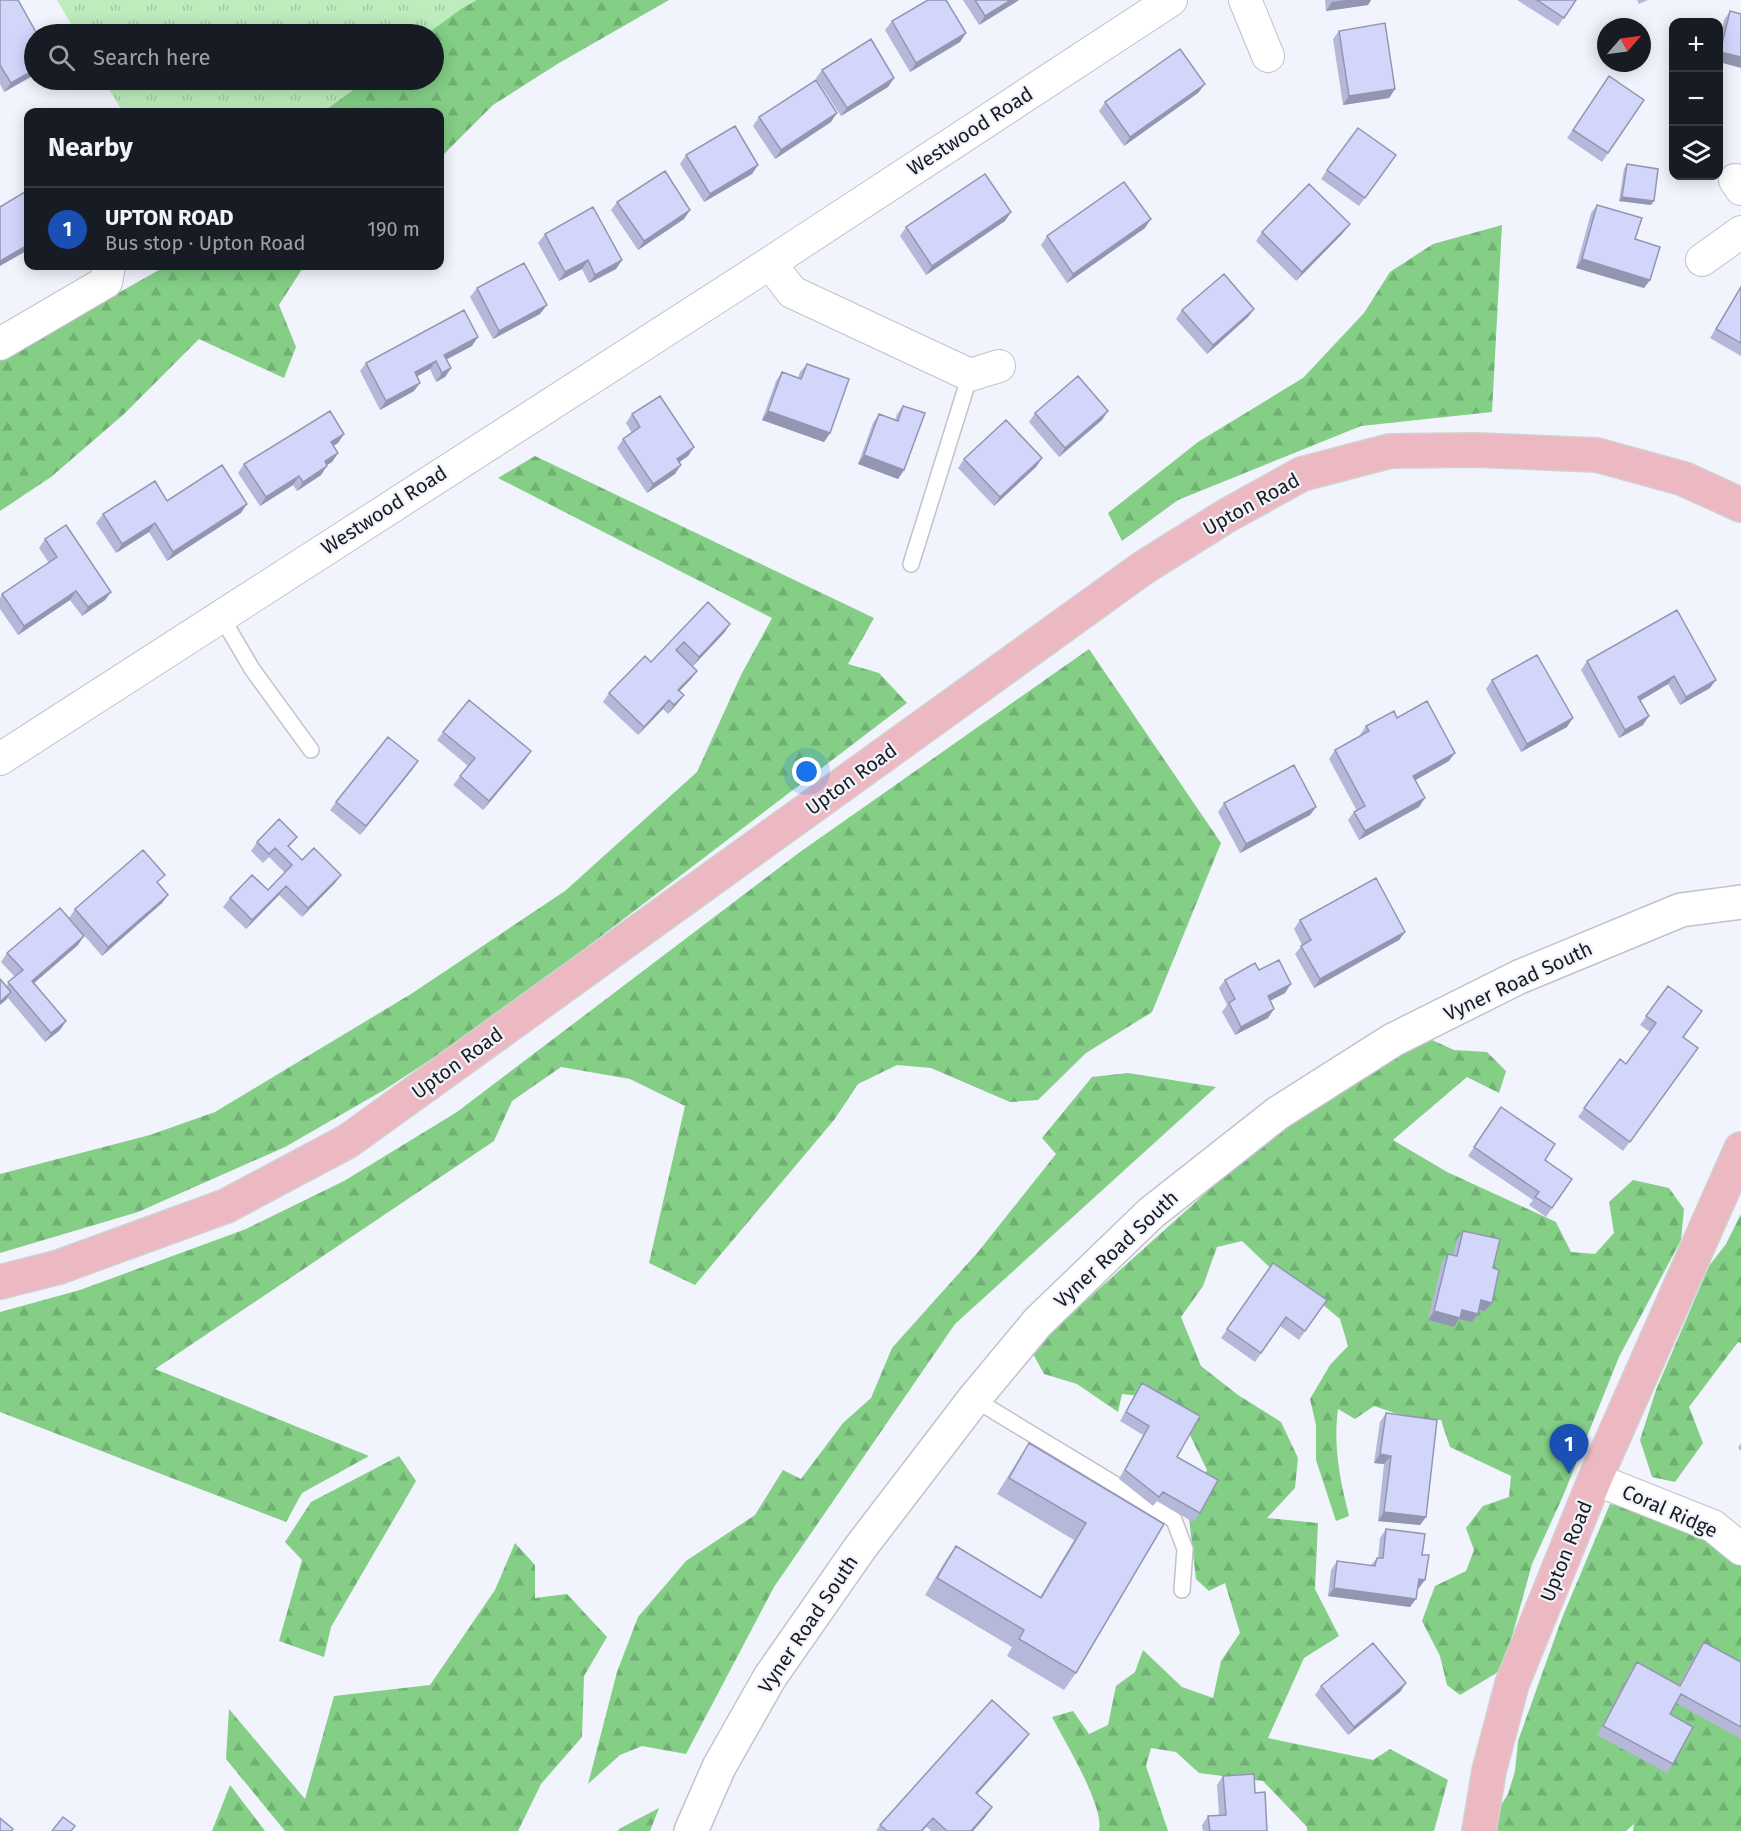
<!DOCTYPE html>
<meta charset="utf-8">
<style>
:root{--surface:#171b24;--page:#20242c;--text:#f1f3f6;--muted:#9ea1a6;--line:#363941;--accent:#1a73e8}
body{margin:0;font-family:"Fira Sans",sans-serif;background:var(--page);color:var(--text)}
.controls{position:absolute;right:18px;top:18px;display:grid;overflow:hidden;border-radius:12px;box-shadow:0 3px 15px #0003}
.controls button{width:54px;height:54px;display:grid;place-items:center;padding:0;border:0;border-bottom:2px solid var(--line);background:var(--surface);color:var(--text);font:30px sans-serif}
.compass{position:absolute;left:1597px;top:18px;width:54px;height:54px;border-radius:50%;background:var(--surface);box-shadow:0 3px 15px #0003;rotate:62deg}
.you{position:absolute;left:807px;top:772px;width:21px;height:21px;margin:-15px;border:4px solid #fff;border-radius:50%;background:#1a73e8;box-shadow:0 0 0 9px #1a73e833}
.badge{display:grid;place-items:center;width:39px;height:39px;border-radius:50%;background:var(--accent);color:#fff;font-size:20px;font-weight:700}
.pin{position:absolute;translate:-50% -50px;filter:drop-shadow(0 2px 3px #0008)}
.pin::after{content:'';position:absolute;top:32px;width:21px;height:18px;background:inherit;clip-path:polygon(0 0,100% 0,50% 100%)}
.list{margin:0;padding:0;list-style:none}
h2{display:flex;justify-content:space-between;align-items:center;height:78px;margin:0;padding:0 24px;font-size:26px}
h2 small{font-size:20px;font-weight:400;color:var(--muted)}
.list li{display:grid;grid-template-columns:39px 1fr auto;gap:18px;align-items:center;box-sizing:border-box;height:84px;padding:0 24px;border-top:2px solid var(--line)}
.list b{display:block;font-size:22px;white-space:nowrap}
.list p{margin:0;font-size:20px;white-space:nowrap;color:var(--muted)}
.list em{font-size:20px;font-style:normal;color:var(--muted)}
.icon{flex:none;width:33px;height:33px;fill:none;stroke:currentColor;stroke-width:2;stroke-linecap:round;stroke-linejoin:round}
.map{position:relative;flex:none;width:1741px;height:1831px;overflow:hidden}
.search{position:absolute;background:var(--surface);box-shadow:0 3px 15px #0003;left:24px;top:24px;width:420px;height:66px;display:flex;align-items:center;gap:15px;box-sizing:border-box;padding:0 21px;border-radius:33px;color:var(--muted);font-size:22px}
.panel{position:absolute;background:var(--surface);box-shadow:0 3px 15px #0003;left:24px;top:108px;width:420px;height:162px;border-radius:12px}
.map>svg:first-child{display:block}
</style>
<div class="map">
<svg width="1741" height="1831" viewBox="0 0 1741 1831">
<defs>
<pattern id="grass-tufts" width="24" height="20" patternUnits="userSpaceOnUse" patternTransform="scale(1.5)"><rect width="24" height="20" fill="#bdecbd"/><path d="M3 7l-1-3M5 7V3M7 7l1-3M15 17l-1-3M17 17v-4M19 17l1-3" fill="none" stroke="#a2caa2"/></pattern>
<pattern id="forest-firs" width="22" height="20" patternUnits="userSpaceOnUse" patternTransform="scale(1.5)"><rect width="22" height="20" fill="#84ce86"/><path d="M5 1l3.5 6h-7zM16 11l3.5 6h-7z" fill="#71b073"/></pattern>
</defs>
<rect width="100%" height="100%" fill="#f1f3fd"/>
<path fill="url(#grass-tufts)" d="M57,0H613L408,112H123L103,80H434V34H77Z"/>
<path fill="url(#forest-firs)" d="M477,0H669L559,63L493,105L440,158V112H323L367,80H434V34H427L461,9Z
M1502,225L1492,412L1361,426L1178,500L1122,541L1108,513L1198,442L1303,378L1364,313L1390,272L1433,244Z
M166,266H304L279,305L296,347L284,378L199,339L123,415L51,477L0,511V360Z
M535,456L874,618L848,664L879,673L907,703L487,1023L384,1090L285,1147L138,1212L0,1253V1174L150,1135L215,1112L411,994L565,891L697,772L741,675L772,618L498,478Z
M1089,649L1221,843L1152,1012L1086,1053L1038,1100L1010,1102L931,1068L897,1065L858,1084L834,1120L695,1285L649,1263L685,1106L630,1079L561,1067L512,1101L494,1141L155,1369L369,1456L302,1493L286,1522L0,1412V1312L80,1290L246,1229L344,1181L457,1112L800,852Z
M1410,1030L1454,1050L1487,1052L1506,1071L1499,1093L1467,1077L1393,1140L1447,1172L1556,1222L1571,1252L1595,1254L1614,1233L1609,1202L1633,1180L1669,1188L1684,1209L1681,1240L1619,1357L1563,1496L1532,1564L1503,1669L1460,1695L1447,1685L1440,1656L1422,1621L1435,1586L1466,1571L1474,1550L1466,1528L1483,1506L1509,1497L1511,1476L1450,1447L1441,1420H1415L1374,1406L1355,1419L1338,1409C1333,1447 1340,1479 1349,1516L1336,1521L1316,1460V1425L1310,1399L1330,1365L1348,1346L1340,1319L1322,1304L1280,1277L1242,1241L1217,1247L1203,1286L1181,1317L1201,1366L1238,1395L1281,1422L1298,1458L1295,1488L1267,1518L1318,1523L1315,1589L1339,1636L1304,1658L1268,1738L1373,1760L1390,1749L1448,1780L1434,1831H1307V1827L1263,1781L1199,1773L1176,1752L1151,1748L1146,1766L1168,1831H1099C1105,1807 1064,1740 1052,1717L1073,1711L1089,1734L1108,1725L1116,1686L1135,1672L1143,1650L1182,1687L1213,1698L1221,1661L1240,1633L1225,1583L1209,1591L1196,1579L1188,1509L1207,1470L1188,1431L1148,1397L1122,1394L1118,1412L1077,1384L1044,1374L1031,1350L1318,1092Z
M1128,1073L1216,1087L955,1324L774,1587L686,1754L642,1746L620,1755L588,1784L617,1672L638,1617L686,1561L755,1515L783,1470L801,1479L843,1423L871,1398L892,1348L978,1252L1056,1154L1042,1138L1092,1077Z
M1741,1214V1343L1738,1342L1689,1407L1703,1443L1675,1482L1652,1477L1640,1440L1656,1390L1709,1266L1726,1244Z
M399,1456L416,1481L331,1627L324,1657L279,1641L302,1560L285,1542L311,1502Z
M1610,1504L1647,1511L1698,1526L1741,1561V1831H1633L1634,1824L1626,1831H1496V1813L1508,1794L1515,1771L1518,1741L1562,1618Z
M515,1543L535,1565V1598L567,1594L607,1637L584,1676L582,1737L541,1784L518,1831H285L226,1759L229,1709L305,1799L334,1696L430,1685L495,1590Z
M230,1785L265,1831H212Z
M659,1808L650,1831H618L619,1829Z"/>
<g fill="none" stroke-linecap="round" stroke-linejoin="round">
<g stroke="#c1c2cb" stroke-width="18">
<path id="service" d="M911,564L970,375
M221,616L252,669L311,750
M974,1399L1174,1520L1185,1549L1182,1590"/>
</g>
<g stroke="#c1c2cb" stroke-width="34">
<path id="minor" d="M1245,0L1268,56
M1735,180L1741,189
M1702,260L1741,232
M770,263L792,292L970,375L999,366
M0,344L106,282L109,266
M0,759L770,263L1171,0
M1595,1479L1713,1526L1741,1549"/>
</g>
<g stroke="#c1c2cb" stroke-width="36">
<path id="tertiary" d="M691,1831L719,1767L770,1677L860,1548L974,1399L1038,1322L1151,1213L1278,1113L1393,1040L1519,977L1681,910L1741,902"/>
</g>
<g stroke="#d1d1d2" stroke-width="36">
<path id="primary" d="M0,1282L59,1267L226,1206L348,1141L1143,568L1226,516L1302,474L1390,451L1476,450L1597,455L1684,479L1741,505
M1479,1831L1489,1771L1512,1684L1595,1479L1741,1149"/>
</g>
<use href="#service" stroke="#fff" stroke-width="15"/>
<use href="#minor" stroke="#fff" stroke-width="32"/>
<use href="#tertiary" stroke="#fff" stroke-width="33"/>
<use href="#primary" stroke="#ecb9c2" stroke-width="33"/>
</g>
<path fill="#b5b8d8" d="M0,0L34,34V75L4,92L0,84Z
M963,0H1019L979,25Z
M1325,0H1371L1368,5L1326,11Z
M1517,0H1576L1558,26Z
M1637,0H1648L1639,4Z
M1730,11L1719,62V43L1724,20Z
M892,21L966,33L960,42L910,72L885,30Z
M1339,31L1395,89L1389,98L1343,105L1333,39Z
M822,70L894,78L888,87L841,116L816,78Z
M1609,76L1644,100L1602,162L1567,138Z
M1205,84L1198,93L1124,146L1099,111L1105,102Z
M759,117L831,122L775,159L753,126Z
M686,155L758,165L752,174L704,202L680,164Z
M1396,155L1359,206L1321,179L1327,170Z
M1627,164L1651,205L1619,201L1624,169Z
M617,202L690,210L684,219L638,250L611,210Z
M1597,205L1635,239L1650,280L1644,288L1576,268L1591,213Z
M1011,212L1005,221L926,275L900,236L906,227Z
M1145,228L1067,283L1041,245L1047,236Z
M1262,232L1343,233L1296,281L1256,241Z
M545,234L622,260L616,269L589,283L582,269L559,281L538,243Z
M1741,287V356L1710,338Z
M477,288L540,314L493,339L470,297Z
M1254,309L1248,317L1207,354L1176,319L1182,310Z
M472,346L447,359L451,368L445,377L436,382L430,369L417,376L414,391L380,410L360,371L366,363Z
M807,364L830,433L824,442L762,420L776,381L782,372L798,378L800,372Z
M903,406L904,470L898,479L858,464L873,423L879,414L895,420L897,414Z
M1035,413L1102,420L1059,457L1029,422Z
M632,414L694,447L688,456L679,462L675,474L647,493L617,448L623,439L632,433L626,423Z
M344,434L338,443L333,446L338,453L332,462L327,465L321,475L297,491L293,485L260,506L238,473L244,464Z
M1042,458L1036,467L994,506L958,468L964,459Z
M167,501L241,513L167,561L149,532L116,553L96,523L103,514Z
M45,539L111,592L105,600L82,616L70,600L18,635L0,609V598L2,594L49,563L39,548Z
M708,602L730,624L724,633L693,666L677,651L697,671L691,679L679,691L684,695L677,704L668,714L663,709L638,735L603,702L609,693L651,662Z
M1677,610L1710,688L1680,705L1668,684L1640,701L1643,725L1619,738L1581,670L1587,661Z
M1492,680L1567,727L1521,752L1486,689Z
M1397,718L1449,761L1415,780L1419,807L1359,840L1348,820L1354,812L1357,811L1329,759L1335,750L1360,736V735L1366,726Z
M443,732L525,760L483,810L453,785L468,766L437,740Z
M418,761L360,835L330,810L336,802Z
M1224,803L1316,807L1310,815L1240,853L1218,812Z
M297,837L289,847L302,860L335,883L302,917L279,895L246,929L223,907L230,898L268,890L285,873L269,857L263,863L251,851L257,842Z
M159,884L168,895L162,903L102,956L69,918L75,909Z
M1300,920L1405,932L1399,940L1314,988L1295,954L1302,945L1294,929Z
M78,945L34,983L66,1021L60,1030L45,1042L8,998L5,1001L6,986L15,977L1,962L7,953Z
M1259,970L1285,993L1270,1001L1268,1018L1235,1035L1222,1012L1227,1005L1219,988L1225,980Z
M1668,986L1683,1038L1698,1048L1623,1151L1578,1117L1620,1059L1626,1064L1650,1032L1640,1025Z
M1501,1107L1545,1160L1572,1179L1546,1217L1529,1205L1533,1200L1468,1156Z
M1463,1231L1493,1268L1492,1303L1485,1311L1479,1310L1478,1314L1472,1322L1459,1319L1454,1327L1428,1320L1442,1262L1448,1254L1453,1255L1457,1239Z
M1273,1263L1327,1300L1299,1340L1280,1326L1255,1362L1221,1338Z
M1142,1383L1177,1457L1200,1513L1193,1522L1157,1501L1153,1506L1119,1479L1143,1435L1120,1421L1136,1392Z
M1386,1413L1426,1517L1420,1525L1378,1521L1384,1464L1374,1463L1380,1422Z
M1029,1443L1164,1524L1076,1673L1064,1690L1007,1656L1012,1647L925,1595L944,1563L956,1546L1040,1597L1074,1540L997,1494L1018,1460Z
M1741,1443V1451L1738,1448Z
M1386,1529L1422,1555L1419,1588H1418L1410,1607L1328,1596L1331,1570L1337,1561L1371,1565L1377,1558H1378L1380,1538Z
M1704,1642L1741,1662V1739L1676,1703L1670,1714L1673,1764L1667,1773L1597,1735L1631,1671L1637,1662L1679,1685L1698,1650Z
M1406,1683L1400,1692L1348,1735L1315,1695L1321,1686Z
M1023,1742L977,1794L986,1816L973,1831H931L927,1827L923,1831H876L880,1825Z
M1223,1776L1255,1793L1267,1831H1203L1202,1825L1208,1816L1219,1815L1217,1785Z"/>
<path fill="#9396b0" d="M1011,0H1019L979,25L985,16Z
M1345,0H1371L1368,5L1326,11L1332,2Z
M966,33L960,42L910,72L916,63Z
M1720,52L1741,57V68L1719,62V54Z
M34,70V75L4,92L11,83Z
M894,78L888,87L841,116L847,108Z
M1205,84L1198,93L1124,146L1130,137Z
M1395,89L1389,98L1343,105L1349,96Z
M837,113L831,122L775,159L781,150Z
M758,165L752,174L704,202L710,194Z
M1622,197L1654,201L1651,205L1619,201Z
M690,210L684,219L638,250L644,241Z
M1011,212L1005,221L926,275L932,266Z
M1151,219L1145,228L1067,283L1073,274Z
M1350,224L1343,233L1296,281L1302,272Z
M28,245V250L0,266V261Z
M1582,259L1650,280L1644,288L1576,268Z
M588,260L582,269L559,281L565,272Z
M622,260L616,269L589,283L595,275Z
M547,305L540,314L493,339L499,331Z
M1254,309L1248,317L1207,354L1213,345Z
M478,337L472,346L438,364L444,355Z
M436,361L430,369L409,381L415,372Z
M451,368L445,377L436,382L442,373Z
M420,383L414,391L380,410L386,401Z
M768,411L830,433L824,442L762,420Z
M1108,411L1102,420L1059,457L1065,448Z
M344,434L338,443L325,451L331,442Z
M694,447L688,456L671,468L677,459Z
M338,453L332,462L319,470L325,461Z
M864,455L904,470L898,479L858,464Z
M1042,458L1036,467L994,506L1000,497Z
M681,465L675,474L647,493L653,484Z
M327,466L321,475L297,491L303,482Z
M299,476L293,485L260,506L266,497Z
M247,504L241,513L167,561L173,552Z
M155,523L149,532L116,553L122,544Z
M76,591L70,600L18,635L24,626Z
M111,592L105,600L82,616L88,607Z
M730,624L724,633L693,666L699,657Z
M697,671L691,679L672,699L678,690Z
M1674,676L1668,684L1631,706L1638,697Z
M1716,680L1710,688L1680,705L1686,697Z
M684,695L677,704L668,714L674,705Z
M669,700L663,709L638,735L644,727Z
M1649,716L1643,725L1619,738L1625,730Z
M1573,718L1567,727L1521,752L1527,744Z
M531,751L525,760L483,810L489,801Z
M1455,753L1449,761L1407,785L1413,776Z
M418,761L412,770L360,835L366,826Z
M1425,798L1419,807L1359,840L1365,831Z
M1316,807L1310,815L1240,853L1246,844Z
M341,875L335,883L302,917L308,908Z
M286,886L279,895L246,929L252,920Z
M168,895L162,903L102,956L108,947Z
M1405,932L1399,940L1314,988L1320,979Z
M84,936L78,945L26,990L32,981Z
M1291,984L1285,993L1262,1005L1268,996Z
M11,992L5,1001L0,1005V1002Z
M1274,1009L1268,1018L1235,1035L1241,1027Z
M66,1021L60,1030L45,1042L51,1033Z
M1481,1300L1492,1303L1485,1311L1475,1309Z
M1462,1310L1478,1314L1472,1322L1459,1319L1454,1327L1428,1320L1434,1311Z
M1380,1454L1391,1456L1384,1464L1374,1463Z
M1384,1512L1426,1517L1420,1525L1378,1521Z
M1419,1579L1425,1580L1419,1588L1413,1587Z
M1334,1588L1416,1599L1410,1607L1328,1596Z
M1406,1683L1400,1692L1348,1735L1354,1727Z
M1029,1734L1023,1742L970,1802L976,1793Z
M992,1807L986,1816L973,1831H971Z"/>
<path fill="#d2d6fb" stroke="#9396b0" stroke-width="1.5" d="M0,0H18L37,34H34V70L11,83L0,65Z
M928,0H946L966,33L916,63L892,21Z
M975,0H1011L985,16Z
M1537,0H1576L1564,18Z
M1730,11L1741,14V57L1720,52Z
M1385,23L1395,89L1349,96L1339,31Z
M871,39L894,78L847,108L822,70Z
M1180,49L1205,84L1130,137L1105,102Z
M1609,76L1644,100L1608,153L1573,130Z
M816,80L837,113L781,150L759,117Z
M735,126L758,165L710,194L686,155Z
M1358,128L1396,155L1365,198L1327,170Z
M1627,164L1658,169L1654,201L1622,197Z
M665,171L690,210L644,241L617,202Z
M985,174L1011,212L932,266L906,227Z
M1124,182L1151,219L1073,274L1047,236Z
M1309,184L1350,224L1302,272L1262,232Z
M28,190V245L0,261V207Z
M1597,205L1642,218L1635,239L1660,247L1650,280L1582,259Z
M593,207L622,260L595,275L588,260L565,272L545,234Z
M524,263L547,305L499,331L477,288Z
M1224,274L1254,309L1213,345L1182,310Z
M1741,287V343L1716,329Z
M464,310L478,337L444,355L451,368L442,373L436,361L415,372L420,383L386,401L366,363Z
M807,364L849,379L830,433L768,411L782,372L801,379Z
M1078,376L1108,411L1065,448L1035,413Z
M660,396L694,447L677,459L681,465L653,484L623,439L640,427L632,414Z
M903,406L925,413L904,470L864,455L879,414L898,421Z
M330,411L344,434L331,442L338,453L325,461L327,466L303,482L299,476L266,497L244,464Z
M1006,420L1042,458L1000,497L964,459Z
M222,465L247,504L173,552L155,523L122,544L103,514L155,481L167,501Z
M66,525L111,592L88,607L76,591L24,626L2,594L57,557L45,539Z
M708,602L730,624L699,657L684,642L676,650L697,671L678,690L684,695L674,705L669,700L644,727L609,693L645,656L651,662Z
M1677,610L1716,680L1686,697L1674,676L1638,697L1649,716L1625,730L1587,661Z
M1537,655L1573,718L1527,744L1492,680Z
M469,700L531,751L489,801L460,776L475,758L443,732Z
M1427,701L1455,753L1413,776L1425,798L1365,831L1354,812L1365,806L1335,750L1369,731L1366,726L1394,711L1397,718Z
M388,737L418,761L366,826L336,802Z
M1294,765L1316,807L1246,844L1224,803Z
M279,819L297,837L288,846L302,860L314,848L341,875L308,908L286,886L252,920L230,898L252,875L268,890L292,865L275,848L269,854L257,842Z
M143,850L165,875L157,882L168,895L108,947L75,909Z
M1376,878L1405,932L1320,979L1301,946L1311,940L1300,920Z
M60,908L84,936L32,981L66,1021L51,1033L8,982L23,970L7,953Z
M1279,960L1291,984L1268,996L1274,1009L1241,1027L1229,1003L1235,999L1225,980L1255,963L1259,970Z
M0,979L11,992L0,1002Z
M1668,986L1702,1011L1683,1037L1698,1048L1630,1142L1584,1108L1620,1059L1626,1064L1656,1023L1646,1016Z
M1501,1107L1555,1144L1545,1160L1572,1179L1552,1208L1535,1197L1539,1192L1474,1147Z
M1463,1231L1500,1239L1493,1268L1499,1270L1492,1303L1481,1300L1478,1314L1462,1310L1460,1318L1434,1311L1448,1254L1457,1256Z
M1273,1263L1327,1300L1305,1331L1286,1317L1261,1353L1227,1329Z
M1142,1383L1200,1416L1177,1457L1218,1480L1200,1513L1163,1492L1159,1497L1125,1470L1149,1426L1126,1412Z
M1386,1413L1437,1420L1426,1517L1384,1512L1391,1456L1380,1454Z
M1029,1443L1164,1524L1076,1673L1019,1639L1024,1630L937,1578L956,1546L1041,1598L1086,1523L1009,1478Z
M1386,1529L1425,1534L1422,1555H1429L1425,1580L1419,1579L1416,1599L1334,1588L1337,1561L1375,1566L1377,1558H1383Z
M1704,1642L1741,1662V1727L1681,1694L1670,1714L1693,1727L1673,1764L1603,1726L1637,1662L1680,1686Z
M1373,1643L1406,1683L1354,1727L1321,1686Z
M992,1700L1029,1734L976,1793L992,1807L971,1831H947L933,1818L921,1831H887L880,1825Z
M1254,1774L1255,1793L1265,1792L1267,1831H1210L1208,1816L1226,1815L1223,1776Z
M63,1817L75,1826L71,1831H52Z
M0,1818L13,1829L12,1831H0Z"/>
<g text-anchor="middle" stroke-width="4.5" stroke-linejoin="round" paint-order="stroke">
<g font-size="20" fill="#1a1b1e" stroke="#f1f3fd">
<text transform="translate(970 131) rotate(-33)" y="7">Westwood Road</text>
<text transform="translate(1251 504) rotate(-29)" y="7">Upton Road</text>
<text transform="translate(384 510) rotate(-33)" y="7">Westwood Road</text>
<text transform="translate(851 779) rotate(-36)" y="7">Upton Road</text>
<text transform="translate(1518 981) rotate(-25)" y="7">Vyner Road South</text>
<text transform="translate(457 1063) rotate(-36)" y="7">Upton Road</text>
<text transform="translate(1116 1249) rotate(-43)" y="7">Vyner Road South</text>
<text transform="translate(1670 1511) rotate(24)" y="7">Coral Ridge</text>
<text transform="translate(1566 1551) rotate(-68)" y="7">Upton Road</text>
<text transform="translate(808 1624) rotate(-56)" y="7">Vyner Road South</text>
</g>
</g>
</svg>
<div class="controls">
<button>+</button>
<button>−</button>
<button><svg class="icon" aria-label="layers" viewBox="0 0 24 24"><path d="M12 4l9 5-9 5-9-5zM3 14l9 5 9-5"/></svg></button>
</div>
<svg class="compass" viewBox="-18 -18 36 36"><path d="M0-13l5 13h-10z" fill="#e53935"/><path d="M0 13l5-13h-10z" fill="#9ea1a6"/></svg>
<div class="you"></div>
<div class="pin badge" style="left:1569px;top:1474px;background:#1a4fb4">1</div>
<div class="search"><svg class="icon" aria-label="search" viewBox="0 0 24 24"><circle cx="10" cy="10" r="6"/><path d="M15 15l6 6"/></svg>Search here</div>
<section class="panel">
<h2>Nearby<small></small></h2>
<ul class="list">
<li><span class="badge" style="background:#1a4fb4">1</span><div><b>UPTON ROAD</b><p>Bus stop · Upton Road</p></div><em>190 m</em></li>
</ul>
</section>
</div>
